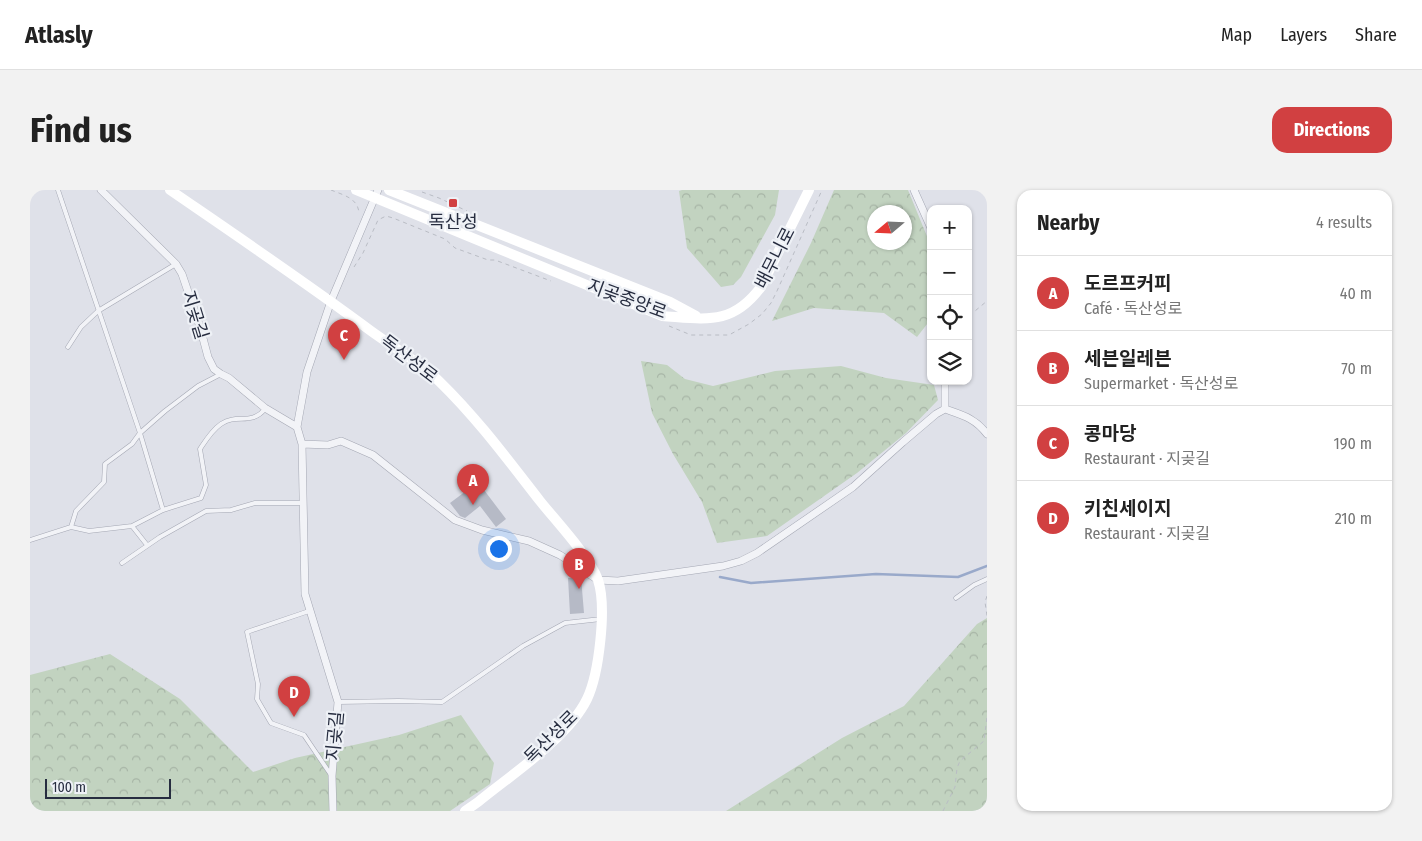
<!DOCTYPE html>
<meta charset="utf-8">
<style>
:root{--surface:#fff;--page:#f2f2f2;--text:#222;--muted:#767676;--line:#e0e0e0;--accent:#d14041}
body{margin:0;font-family:"Fira Sans Condensed","Noto Sans KR",sans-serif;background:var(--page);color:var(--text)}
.controls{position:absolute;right:15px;top:15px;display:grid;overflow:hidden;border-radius:10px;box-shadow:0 1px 4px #0004}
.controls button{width:45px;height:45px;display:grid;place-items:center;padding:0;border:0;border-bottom:1px solid var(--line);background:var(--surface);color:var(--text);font:25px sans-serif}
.compass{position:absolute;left:837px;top:15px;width:45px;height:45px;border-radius:50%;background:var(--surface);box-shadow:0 1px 4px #0004;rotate:251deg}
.scale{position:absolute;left:15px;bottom:12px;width:126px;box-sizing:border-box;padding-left:5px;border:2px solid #272d40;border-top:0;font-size:14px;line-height:18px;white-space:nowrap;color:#272d40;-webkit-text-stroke:4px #eef1f6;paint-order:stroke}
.you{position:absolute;left:468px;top:358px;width:18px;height:18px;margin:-12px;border:4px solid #fff;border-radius:50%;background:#1a73e8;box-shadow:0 0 0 8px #1a73e833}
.badge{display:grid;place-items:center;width:32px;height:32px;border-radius:50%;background:var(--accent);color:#fff;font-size:16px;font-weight:700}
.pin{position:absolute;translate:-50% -41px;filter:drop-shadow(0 1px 2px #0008)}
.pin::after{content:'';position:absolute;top:26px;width:18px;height:15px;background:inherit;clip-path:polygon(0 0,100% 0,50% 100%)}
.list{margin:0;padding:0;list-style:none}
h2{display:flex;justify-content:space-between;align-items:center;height:65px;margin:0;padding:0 20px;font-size:21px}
h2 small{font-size:16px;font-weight:400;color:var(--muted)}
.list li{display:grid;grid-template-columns:32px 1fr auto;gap:15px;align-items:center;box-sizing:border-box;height:75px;padding:0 20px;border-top:1px solid var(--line)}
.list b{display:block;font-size:19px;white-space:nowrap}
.list p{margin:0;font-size:16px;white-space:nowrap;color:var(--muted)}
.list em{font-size:16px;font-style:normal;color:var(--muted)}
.icon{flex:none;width:28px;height:28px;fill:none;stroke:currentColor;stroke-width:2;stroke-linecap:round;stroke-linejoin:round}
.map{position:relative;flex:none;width:957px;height:621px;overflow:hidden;border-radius:15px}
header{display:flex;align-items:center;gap:30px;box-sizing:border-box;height:70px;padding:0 25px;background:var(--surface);border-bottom:1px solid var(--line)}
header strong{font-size:24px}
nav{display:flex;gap:28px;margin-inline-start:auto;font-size:18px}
.intro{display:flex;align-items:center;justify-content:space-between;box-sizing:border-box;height:120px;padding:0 30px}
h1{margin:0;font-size:35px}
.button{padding:12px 22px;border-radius:15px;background:var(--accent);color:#fff;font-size:18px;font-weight:700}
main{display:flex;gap:30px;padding:0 30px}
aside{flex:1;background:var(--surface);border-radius:15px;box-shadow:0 1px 4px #0004}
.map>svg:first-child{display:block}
</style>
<header>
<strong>Atlasly</strong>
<nav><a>Map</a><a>Layers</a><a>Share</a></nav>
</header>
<div class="intro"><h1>Find us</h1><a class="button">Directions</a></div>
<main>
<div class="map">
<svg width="957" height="621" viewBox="0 0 957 621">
<defs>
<pattern id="forest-crowns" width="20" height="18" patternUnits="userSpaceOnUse" patternTransform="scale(1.25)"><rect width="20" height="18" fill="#c2d3c0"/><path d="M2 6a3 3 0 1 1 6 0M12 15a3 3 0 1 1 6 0" fill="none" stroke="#a7b5a6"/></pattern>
</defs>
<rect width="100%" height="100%" fill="#dfe1e9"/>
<path fill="url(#forest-crowns)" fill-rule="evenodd" d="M652,0H749L745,25L711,87L703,95L691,97L657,58L649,1Z
M804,0H878L901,56V129L887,147L854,123L784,118L742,131L781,53ZM844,22H874V52H844Z
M611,171L637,175L655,189L683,196L745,181L811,176L856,188L904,195L908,210L876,243L827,283L737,346L687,353L672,312L643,264L622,223Z
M957,428V621H696L812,548L874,516L947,434Z
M80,464L150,509L223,582L265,568L369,545L431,525L464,573L460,594L420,621H0V485Z"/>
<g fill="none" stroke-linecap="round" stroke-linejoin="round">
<path stroke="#99a9ca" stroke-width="2.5" d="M690,387L721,393L846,384L928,387L957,376"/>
</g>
<path fill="#b6bac6" d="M448,292L476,329L466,337L450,316L435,328L430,326L420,313Z
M551,387L554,423L540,424L538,388Z"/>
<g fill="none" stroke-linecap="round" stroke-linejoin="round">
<g stroke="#a4a7b3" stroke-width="5">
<path id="lane" d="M28,0L110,243L133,320
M38,157L51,137L68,121L146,74
M102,336L117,355
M41,337L46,321L74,292L75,274L102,254L110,243L135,221L168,196L191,184
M0,350L41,337L59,341L102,336L133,320L171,308L176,295L170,259C176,250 182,240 191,234C207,223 221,236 235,219
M92,373L130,347L176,321L201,320L225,313H273
M926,408L944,395L957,389
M279,421L217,442L228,494L227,509L241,533L274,545L301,585
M308,512L368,511L412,512L493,456L535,433L571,429"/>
</g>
<g stroke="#a4a7b3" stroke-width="8">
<path id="street" d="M71,0L146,74L152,84L170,137L178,167L184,179L191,184L199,188L235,218L267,237
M884,0L901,38
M915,219V191
M272,254L298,255L311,251L343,265L425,330L452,340L499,351L530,365L568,390L588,391L693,376L711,371L727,363L823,297L873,252L906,224L915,219C932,225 945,228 957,244
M303,621L302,586L308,512L275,404L272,254L267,237L277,182L301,111L348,0"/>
</g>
<path stroke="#b9bcc4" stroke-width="1" stroke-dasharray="4 4" stroke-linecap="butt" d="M301,0C313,5 328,8 329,23
M392,2L409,8L437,21
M324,77L333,63L348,30L356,26L363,28L415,49L425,58L458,70H465L521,91
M938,123L945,121L957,111
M639,136L661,145H699L719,134L732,124L741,113L747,101L792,0
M957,406L955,412L957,426
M913,621L925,597L927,578L930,571L954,551L957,527"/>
<use href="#lane" stroke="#f2f3f7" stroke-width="4"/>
<use href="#street" stroke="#f2f3f7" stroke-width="7"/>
<path stroke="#fff" stroke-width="10" d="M140,0C207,46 275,92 341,141C363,157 390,173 410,192C447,228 478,270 510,311C526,331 560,367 568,390C577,417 569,484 557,509C538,548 482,584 448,612L435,621
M326,0L632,126C676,129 702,136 731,97L779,0
M359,0L640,112L666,126"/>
</g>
<rect fill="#d14041" stroke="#eef1f6" stroke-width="2" x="418" y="8" width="10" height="10" rx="2.5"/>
<g text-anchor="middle" stroke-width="4.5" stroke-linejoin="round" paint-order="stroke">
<g font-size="18" fill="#272d40" stroke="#eef1f6">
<text x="423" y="38">독산성</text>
</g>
<g font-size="18" fill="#272d40" stroke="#eef1f6">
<text transform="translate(745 68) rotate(-63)" y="6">배무니로</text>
<text transform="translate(597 109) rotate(20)" y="6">지곶중앙로</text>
<text transform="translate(165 125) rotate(73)" y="6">지곶길</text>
<text transform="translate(379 169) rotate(37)" y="6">독산성로</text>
<text transform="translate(305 546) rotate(-85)" y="6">지곶길</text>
<text transform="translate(521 547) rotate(-45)" y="6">독산성로</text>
</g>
</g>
</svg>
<div class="controls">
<button>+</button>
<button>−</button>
<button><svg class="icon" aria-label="locate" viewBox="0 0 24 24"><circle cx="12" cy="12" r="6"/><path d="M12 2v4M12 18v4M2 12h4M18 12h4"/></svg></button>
<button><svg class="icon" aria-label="layers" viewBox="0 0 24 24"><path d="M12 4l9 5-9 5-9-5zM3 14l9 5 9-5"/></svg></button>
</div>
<svg class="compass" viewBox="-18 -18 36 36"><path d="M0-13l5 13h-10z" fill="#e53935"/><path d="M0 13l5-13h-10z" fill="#767676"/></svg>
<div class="scale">100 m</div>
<div class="you"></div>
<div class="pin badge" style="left:443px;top:315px">A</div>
<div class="pin badge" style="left:549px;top:399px">B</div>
<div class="pin badge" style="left:314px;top:170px">C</div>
<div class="pin badge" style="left:264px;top:527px">D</div>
</div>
<aside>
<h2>Nearby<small>4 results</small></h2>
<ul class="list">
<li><span class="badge">A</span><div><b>도르프커피</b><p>Café · 독산성로</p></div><em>40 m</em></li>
<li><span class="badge">B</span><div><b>세븐일레븐</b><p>Supermarket · 독산성로</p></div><em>70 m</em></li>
<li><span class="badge">C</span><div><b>콩마당</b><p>Restaurant · 지곶길</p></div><em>190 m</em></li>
<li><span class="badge">D</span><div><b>키친세이지</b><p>Restaurant · 지곶길</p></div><em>210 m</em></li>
</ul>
</aside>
</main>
